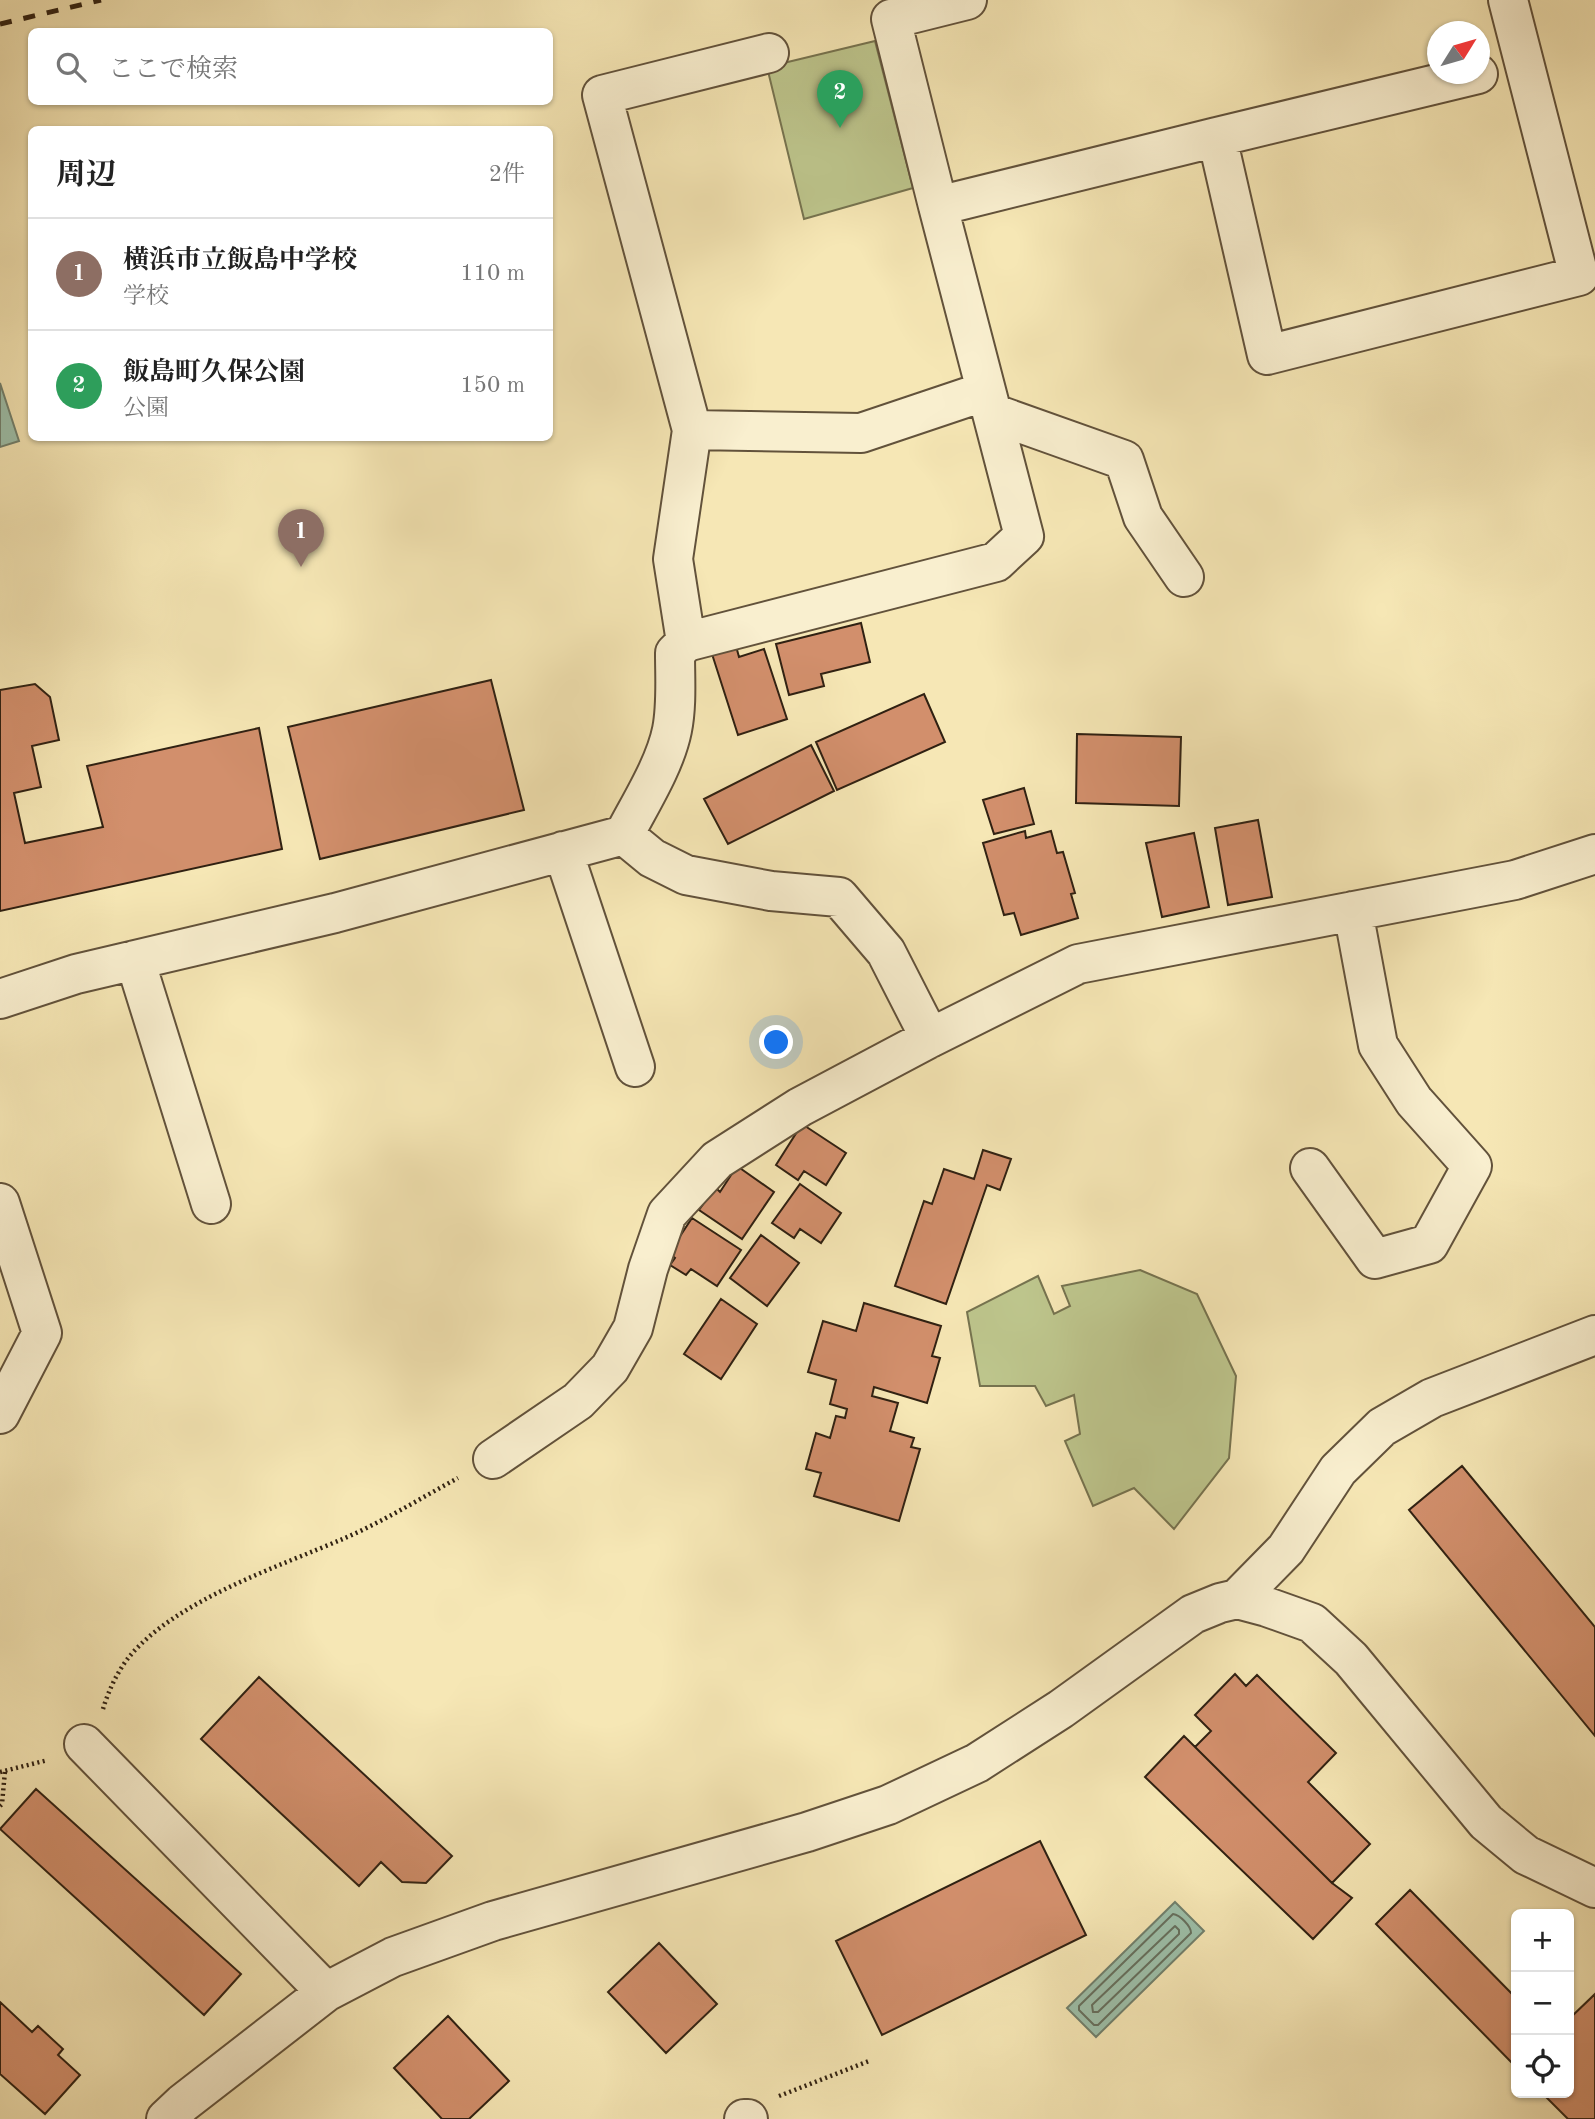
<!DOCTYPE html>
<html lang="ja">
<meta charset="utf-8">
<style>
:root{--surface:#fff;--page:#f2f2f2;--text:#222;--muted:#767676;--line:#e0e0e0;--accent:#ea580c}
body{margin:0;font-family:"Old Standard TT","Noto Serif JP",serif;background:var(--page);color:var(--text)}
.controls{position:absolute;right:21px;bottom:21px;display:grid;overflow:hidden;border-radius:10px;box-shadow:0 2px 5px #0004}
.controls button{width:63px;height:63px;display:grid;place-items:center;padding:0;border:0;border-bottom:2px solid var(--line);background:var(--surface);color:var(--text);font:35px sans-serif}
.compass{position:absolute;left:1427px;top:21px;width:63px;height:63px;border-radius:50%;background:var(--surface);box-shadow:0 2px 5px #0004;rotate:53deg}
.you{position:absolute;left:777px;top:1043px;width:24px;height:24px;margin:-18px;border:5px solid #fff;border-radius:50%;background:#1a73e8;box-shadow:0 0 0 10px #1a73e833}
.badge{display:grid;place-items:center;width:46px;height:46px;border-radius:50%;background:var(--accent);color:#fff;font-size:23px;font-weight:700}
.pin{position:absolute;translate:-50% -58px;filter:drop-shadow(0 2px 4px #0008)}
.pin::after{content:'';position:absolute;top:37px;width:24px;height:21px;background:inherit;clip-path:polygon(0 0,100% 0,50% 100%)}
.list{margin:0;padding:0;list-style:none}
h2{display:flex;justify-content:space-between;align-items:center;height:91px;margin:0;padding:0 28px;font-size:30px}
h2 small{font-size:23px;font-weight:400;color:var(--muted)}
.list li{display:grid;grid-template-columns:46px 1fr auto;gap:21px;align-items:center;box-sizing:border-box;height:112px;padding:0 28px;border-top:2px solid var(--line)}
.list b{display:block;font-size:26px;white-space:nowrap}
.list p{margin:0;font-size:23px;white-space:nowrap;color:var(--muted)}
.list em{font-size:23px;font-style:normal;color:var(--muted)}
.icon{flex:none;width:38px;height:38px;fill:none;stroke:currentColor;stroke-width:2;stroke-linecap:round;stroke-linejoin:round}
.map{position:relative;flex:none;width:1595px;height:2119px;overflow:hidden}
.search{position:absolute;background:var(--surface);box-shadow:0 2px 5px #0004;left:28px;top:28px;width:525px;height:77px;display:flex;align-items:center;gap:18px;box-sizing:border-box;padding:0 24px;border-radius:10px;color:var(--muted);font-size:26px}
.panel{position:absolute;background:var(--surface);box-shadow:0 2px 5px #0004;left:28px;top:126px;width:525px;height:315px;border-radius:10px}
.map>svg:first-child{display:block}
</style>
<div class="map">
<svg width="1595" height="2119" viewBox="0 0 1595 2119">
<rect width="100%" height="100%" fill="#f6e7b5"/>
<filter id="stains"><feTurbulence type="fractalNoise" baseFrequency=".00286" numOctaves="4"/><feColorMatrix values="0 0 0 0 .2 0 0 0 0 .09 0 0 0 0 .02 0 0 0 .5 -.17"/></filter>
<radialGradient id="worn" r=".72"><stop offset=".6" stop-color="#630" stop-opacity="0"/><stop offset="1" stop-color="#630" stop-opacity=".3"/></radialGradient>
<path fill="#bdc58c" stroke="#76734f" stroke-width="2" d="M875,41L913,188L804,219L767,67Z
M1140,1270L1197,1294L1236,1376L1229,1458L1174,1529L1134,1488L1093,1506L1065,1441L1080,1434L1074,1395L1046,1406L1035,1386H980L967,1312L1038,1276L1054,1314L1070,1306L1062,1286Z"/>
<path fill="#9dc0aa" stroke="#71806d" stroke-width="2" d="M0,383L19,441L0,447Z
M1175,1902L1204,1931L1096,2037L1067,2008Z"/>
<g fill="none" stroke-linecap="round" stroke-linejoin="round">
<path stroke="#66705e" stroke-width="2" d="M1173,1914C1180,1915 1191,1926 1191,1933L1098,2025H1094L1079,2010V2006Z
M1175,1926L1179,1930V1934L1098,2012H1093L1092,2005Z"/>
</g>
<path fill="#d28f6c" stroke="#302112" stroke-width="2" d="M861,623L870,662L821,674L824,686L789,695L776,644Z
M736,646L739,657L764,649L787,719L738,735L712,654Z
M491,680L524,810L320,859L288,727Z
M35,684L50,697L59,740L32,746L41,787L14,793L25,843L103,827L87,766L259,728L282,849L0,911V690Z
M924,694L945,742L837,790L816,742Z
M1077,734L1181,737L1179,806L1076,803Z
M811,745L834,791L728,844L704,799Z
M1024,788L1034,824L994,834L983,800Z
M1258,820L1272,897L1228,905L1215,828Z
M1025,831L1026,838L1051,831L1057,853L1063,852L1075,893L1071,894L1078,918L1021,935L1014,913L1004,915L983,843Z
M1194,833L1209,907L1162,917L1146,843Z
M802,1124L846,1153L826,1185L804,1171L798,1180L776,1165Z
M983,1150L1011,1159L1000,1190L987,1185L946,1304L895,1286L924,1201L932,1204L944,1169L974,1179Z
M737,1166L774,1192L742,1239L699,1210L715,1187L720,1192Z
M800,1184L841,1213L821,1243L800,1229L794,1238L772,1223Z
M692,1218L741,1250L717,1286L691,1269L686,1275L670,1265L675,1258L669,1253Z
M761,1235L799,1263L767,1306L730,1278Z
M721,1299L757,1324L721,1379L684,1354Z
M864,1303L941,1326L932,1356L940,1358L927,1403L874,1387L872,1396L898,1403L890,1431L914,1438L911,1447L920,1449L899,1521L814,1496L821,1473L806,1469L816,1433L830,1438L836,1416L845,1418L847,1409L830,1404L836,1380L808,1372L823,1321L856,1331Z
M1462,1466L1595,1627V1736L1409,1510Z
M1235,1674L1246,1686L1257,1675L1336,1753L1308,1782L1370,1844L1332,1883L1195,1747L1211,1731L1195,1715Z
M259,1677L452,1856L426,1883L402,1882L381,1862L359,1886L201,1739Z
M1184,1736L1332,1883L1352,1898L1313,1939L1145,1777Z
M36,1789L241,1974L204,2015L0,1829Z
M1040,1841L1086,1935L882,2035L836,1941Z
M1410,1890L1516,1998V2067L1376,1924Z
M659,1943L717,2004L666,2053L608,1992Z
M1595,1994V2119H1568L1542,2093H1569V2019Z
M0,2002L32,2032L38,2026L63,2049L58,2055L80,2075L45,2114L0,2074Z
M448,2016L509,2081L469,2119H442L394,2068Z"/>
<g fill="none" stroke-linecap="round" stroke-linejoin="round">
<g stroke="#62523b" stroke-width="42">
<path id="minor" d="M967,0L891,19L938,206L1217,137L1267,355L1579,276L1508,0
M1217,137L1478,74
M992,413L1124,460L1143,517L1184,577
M692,430L861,433L986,391
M686,642L673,559L692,430L602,95L769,53
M624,835L652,858L686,875L771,891L839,897L886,952L930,1038
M563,851L635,1067
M135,960L211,1204
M0,999L76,974L335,913L624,835C640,804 665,765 672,730C677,705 675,679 675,653L686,642L996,562L1024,536L938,206
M1310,1168L1375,1259L1429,1244L1472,1166L1414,1101L1378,1045L1353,911
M0,1203L42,1333L0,1414
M493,1459L578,1401L610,1368L633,1328L648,1269L667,1214L717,1160L800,1107L930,1038L1078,964L1515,880L1595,854
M1237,1599L1286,1549L1338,1470L1382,1427L1432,1398L1595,1335
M84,1744L326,1992
M166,2119L183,2103L326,1992L393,1957L493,1921L807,1832L888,1805L977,1763L1061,1709L1193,1614L1220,1603L1237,1599L1267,1607L1312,1623L1351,1659L1486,1822L1526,1855L1595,1888
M744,2119H748"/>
</g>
<path stroke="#302112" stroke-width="4.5" stroke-dasharray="2 3.5" stroke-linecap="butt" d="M103,1709C108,1692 117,1672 129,1657C176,1600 278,1567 345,1538C384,1521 421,1498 458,1478
M0,1772L48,1760
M0,1806L2,1804L5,1771
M779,2096L869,2061"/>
<use href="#minor" stroke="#f9efcf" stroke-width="38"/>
<path stroke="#302112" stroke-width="5" stroke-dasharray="12 12" stroke-linecap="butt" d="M0,24L101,0"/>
</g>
<rect width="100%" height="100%" filter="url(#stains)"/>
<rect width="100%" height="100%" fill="url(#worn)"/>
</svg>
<div class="controls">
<button>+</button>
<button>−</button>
<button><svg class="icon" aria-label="locate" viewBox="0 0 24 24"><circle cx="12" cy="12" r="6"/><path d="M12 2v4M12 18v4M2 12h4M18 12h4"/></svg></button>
</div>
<svg class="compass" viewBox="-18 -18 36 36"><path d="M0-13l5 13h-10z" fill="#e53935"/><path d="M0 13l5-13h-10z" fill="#767676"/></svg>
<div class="you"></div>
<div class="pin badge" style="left:301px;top:567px;background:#8d6e63">1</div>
<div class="pin badge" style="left:840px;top:128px;background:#2e9e5b">2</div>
<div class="search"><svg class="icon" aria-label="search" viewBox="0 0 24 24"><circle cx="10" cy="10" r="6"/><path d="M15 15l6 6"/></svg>ここで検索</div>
<section class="panel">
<h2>周辺<small>2件</small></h2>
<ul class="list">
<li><span class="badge" style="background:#8d6e63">1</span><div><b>横浜市立飯島中学校</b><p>学校</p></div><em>110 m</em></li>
<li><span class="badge" style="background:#2e9e5b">2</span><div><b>飯島町久保公園</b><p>公園</p></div><em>150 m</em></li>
</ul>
</section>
</div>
